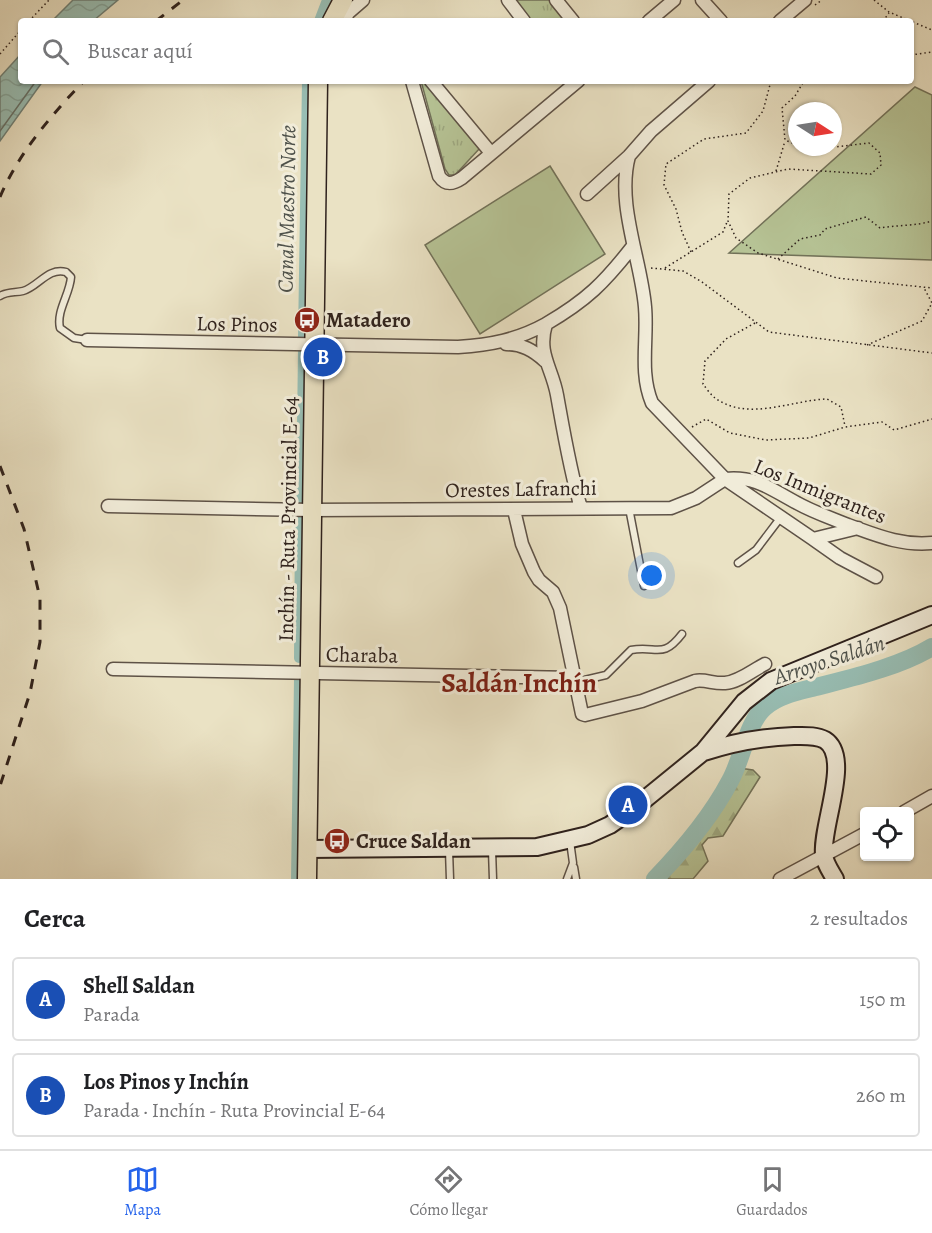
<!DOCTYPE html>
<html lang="es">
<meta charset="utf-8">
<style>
:root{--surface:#fff;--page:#f2f2f2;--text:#202124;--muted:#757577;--line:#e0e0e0;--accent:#2563eb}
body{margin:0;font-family:Alegreya,serif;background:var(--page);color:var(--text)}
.controls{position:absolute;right:18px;bottom:18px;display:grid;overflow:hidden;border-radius:6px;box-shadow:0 2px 4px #0004}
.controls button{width:54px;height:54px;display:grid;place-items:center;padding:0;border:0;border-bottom:2px solid var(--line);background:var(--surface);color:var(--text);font:30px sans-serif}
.compass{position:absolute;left:788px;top:102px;width:54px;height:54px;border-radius:50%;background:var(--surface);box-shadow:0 2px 4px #0004;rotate:102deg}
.you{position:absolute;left:652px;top:576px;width:21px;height:21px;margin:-15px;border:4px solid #fff;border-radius:50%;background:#1a73e8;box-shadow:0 0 0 9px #1a73e833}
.badge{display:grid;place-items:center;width:39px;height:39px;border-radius:50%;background:var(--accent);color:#fff;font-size:20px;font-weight:700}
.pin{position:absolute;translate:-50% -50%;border:3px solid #fff;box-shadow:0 2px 6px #0006}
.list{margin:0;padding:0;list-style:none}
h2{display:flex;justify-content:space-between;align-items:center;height:78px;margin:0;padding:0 24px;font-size:26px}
h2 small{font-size:20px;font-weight:400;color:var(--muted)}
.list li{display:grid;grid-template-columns:39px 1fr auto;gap:18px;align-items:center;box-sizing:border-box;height:84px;margin:0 12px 12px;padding:0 12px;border:2px solid var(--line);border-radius:6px}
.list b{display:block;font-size:22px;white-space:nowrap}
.list p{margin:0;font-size:20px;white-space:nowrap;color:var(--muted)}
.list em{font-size:20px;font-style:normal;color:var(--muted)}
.icon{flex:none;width:33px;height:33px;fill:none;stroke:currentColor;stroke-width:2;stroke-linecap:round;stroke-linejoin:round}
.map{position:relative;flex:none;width:932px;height:879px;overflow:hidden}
.search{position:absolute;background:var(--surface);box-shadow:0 2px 4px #0004;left:18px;right:18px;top:18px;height:66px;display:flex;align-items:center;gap:15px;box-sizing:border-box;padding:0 21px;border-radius:6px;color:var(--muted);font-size:22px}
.sheet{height:270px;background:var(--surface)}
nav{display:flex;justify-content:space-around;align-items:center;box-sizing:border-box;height:84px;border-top:2px solid var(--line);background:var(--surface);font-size:16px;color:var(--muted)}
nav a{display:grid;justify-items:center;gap:3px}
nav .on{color:var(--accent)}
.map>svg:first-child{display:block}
</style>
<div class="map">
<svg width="932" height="879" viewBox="0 0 932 879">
<defs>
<pattern id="forest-firs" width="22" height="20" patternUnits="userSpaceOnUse" patternTransform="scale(1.5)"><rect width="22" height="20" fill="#b6c395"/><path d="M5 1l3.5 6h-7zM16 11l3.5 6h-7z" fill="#9da780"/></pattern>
<pattern id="park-tufts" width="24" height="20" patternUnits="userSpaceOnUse" patternTransform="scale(1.5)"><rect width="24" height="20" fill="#b6c395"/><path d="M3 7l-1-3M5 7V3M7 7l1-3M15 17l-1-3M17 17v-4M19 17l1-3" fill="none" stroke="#9da780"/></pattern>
<pattern id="water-waves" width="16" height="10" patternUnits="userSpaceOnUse" patternTransform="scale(1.5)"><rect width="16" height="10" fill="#98beb4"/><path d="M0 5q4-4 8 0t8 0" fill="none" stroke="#83a39a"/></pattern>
</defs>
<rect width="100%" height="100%" fill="#eae2c4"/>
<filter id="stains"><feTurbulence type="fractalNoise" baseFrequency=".00333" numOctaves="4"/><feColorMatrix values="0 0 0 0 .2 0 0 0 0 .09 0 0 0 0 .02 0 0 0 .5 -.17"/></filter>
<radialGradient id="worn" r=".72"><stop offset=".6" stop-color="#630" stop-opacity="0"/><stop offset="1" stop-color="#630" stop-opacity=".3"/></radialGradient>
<path fill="#b6c395" stroke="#727259" stroke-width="1.5" d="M915,87L932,95V260L729,253Z
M550,166L605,254L480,334L425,245Z"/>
<path fill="url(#forest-firs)" stroke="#727259" stroke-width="1.5" d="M739,768L753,770L760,777L723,836L708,838L702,845L708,861L693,879H667Z"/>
<path fill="url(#park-tufts)" stroke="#727259" stroke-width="1.5" d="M508,0H556L573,21H524Z
M421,81H424L480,148L455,175H449L445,169Z"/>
<path fill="url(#water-waves)" stroke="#6e8078" stroke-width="1.5" d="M73,0H118L93,21H52Z
M21,54V81H43L0,141V77Z"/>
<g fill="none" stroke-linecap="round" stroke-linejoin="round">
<path stroke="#647068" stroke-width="1.5" d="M0,131L36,81"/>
<path stroke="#98beb4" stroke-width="10" d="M319,21L327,0
M303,338L307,81
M301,502L303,351
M299,658L300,518
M296,879L299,680"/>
<path stroke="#98beb4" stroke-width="18" d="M655,879C683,850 711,817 730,781C742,760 747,722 765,707C780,694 801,691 820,686C855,677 901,666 932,647"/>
<g stroke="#5e5247" stroke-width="9">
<path id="lane" d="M0,296C8,291 15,293 23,291C38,287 48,267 66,272L71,277C70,294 56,311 60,328L74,338L87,340
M629,508L644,586
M738,563L756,550L781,517
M576,682L606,675L631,650C657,645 662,660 682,634
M449,850L450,879
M492,850L493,879
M574,867L576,879
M567,879L573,863L570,841"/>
</g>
<g stroke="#5e5247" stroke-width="15">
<path id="street" d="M508,0L524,21
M556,0L573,21
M702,0L721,21
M344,21L348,13L363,0
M649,21L674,0
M780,21L805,0
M412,81L439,176C446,186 453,184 462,178L578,81
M431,81L491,153
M629,156C616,204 641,259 645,307C648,339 639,372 652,403L725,479L813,539L858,528
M587,194L629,156L651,131L709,81
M87,340L458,347C490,345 517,340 546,324
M506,344C522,344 533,350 545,361
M725,479C757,476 770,489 797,503C813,512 831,518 848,525C876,535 901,546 932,543
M108,506L311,510L671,508L696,498L725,479
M581,508C570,471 564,434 557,395C552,367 537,354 546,324C587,300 604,283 633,246
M514,510L522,544L534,572L539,580L553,592L560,608L582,714L585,715L642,701L695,681C705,679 714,684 725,683C739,682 753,670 765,664
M813,539L840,558L876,577
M113,669L574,678
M904,812L932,796
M780,879L864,834"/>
</g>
<g stroke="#2f221d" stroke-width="20">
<path id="secondary" d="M704,752C734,742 763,737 794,736C804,736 816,735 825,740C852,757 821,826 824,854C824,862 831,872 835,879
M307,849L537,847L588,835L610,825L633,809L703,752L744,702L771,681L932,615"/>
</g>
<g stroke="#2f221d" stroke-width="21">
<path id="primary" d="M332,21L343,0
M307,879L318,81"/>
</g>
<path stroke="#2f221d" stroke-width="1.5" stroke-dasharray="1.5 3" stroke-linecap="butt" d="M874,0L889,12L932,30
M815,5L822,0
M29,21L49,0
M883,21L889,13
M0,54L21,30
M911,55L932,52
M797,145L785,140L782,108L795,96L804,81
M802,147L809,150L869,143L880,153L881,165L871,174L788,169L750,178L729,194L728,221L736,238L758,253L837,278L932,288
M776,171L785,141
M691,252L682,232L676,209L664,185L666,164L704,139L746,133L763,111L771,81
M778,259L800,239L820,235L825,229L866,217L880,228C897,225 916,226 932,221
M651,268L683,271L702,282L769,332L932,353
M665,268L723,232L727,222
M755,323L726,339L705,361L703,384C706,388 711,395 715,398C748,422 792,400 827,399L841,407L845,426
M867,345L922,321L932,303L924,288
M692,427L706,419L730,433L766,440L809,438L845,427L882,422L894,430L932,419"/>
<use href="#lane" stroke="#f1ecd9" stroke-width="6"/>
<use href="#street" stroke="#f1ecd9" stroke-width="12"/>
<use href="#secondary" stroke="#f1ecd9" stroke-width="16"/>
<use href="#primary" stroke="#eae2c4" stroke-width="18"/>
<path stroke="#2f221d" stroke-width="3" stroke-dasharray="10 10" stroke-linecap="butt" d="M156,21L183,0
M0,197C18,154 52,114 84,81
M0,466L24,529L40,598V642L30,693L0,786"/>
</g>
<defs>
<g id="bus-disc" transform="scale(1.35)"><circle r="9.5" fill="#8f2418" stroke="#f1ecd9"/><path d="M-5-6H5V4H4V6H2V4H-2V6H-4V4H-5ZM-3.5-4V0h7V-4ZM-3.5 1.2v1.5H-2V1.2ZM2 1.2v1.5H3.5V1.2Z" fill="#fff"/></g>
</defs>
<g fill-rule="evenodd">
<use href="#bus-disc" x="307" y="320"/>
<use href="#bus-disc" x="337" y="841"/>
</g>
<g text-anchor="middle" stroke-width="6" stroke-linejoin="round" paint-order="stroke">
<g font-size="21" font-weight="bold" fill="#2f221d" stroke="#f1ecd9" text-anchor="start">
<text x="326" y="327">Matadero</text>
<text x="356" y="848">Cruce Saldan</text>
</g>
<g font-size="21" fill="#2f221d" stroke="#f1ecd9">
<text transform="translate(237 324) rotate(1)" y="7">Los Pinos</text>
<text transform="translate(521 489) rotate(-1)" y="7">Orestes Lafranchi</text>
<text transform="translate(820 491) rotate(22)" y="7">Los Inmigrantes</text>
<text transform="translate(288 519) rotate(-89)" y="7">Inchín - Ruta Provincial E-64</text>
<text transform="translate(362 655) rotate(1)" y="7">Charaba</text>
</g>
<g font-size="22" font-style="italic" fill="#4e514a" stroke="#f1ecd9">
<text transform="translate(286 209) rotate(-89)" y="8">Canal Maestro Norte</text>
<text transform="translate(829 659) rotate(-18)" y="8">Arroyo Saldán</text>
</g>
<g font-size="27" font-weight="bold" fill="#7a1f14" stroke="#f1ecd9">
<text x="519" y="692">Saldán Inchín</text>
</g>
</g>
<rect width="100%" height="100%" filter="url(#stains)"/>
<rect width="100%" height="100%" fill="url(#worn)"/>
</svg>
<div class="controls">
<button><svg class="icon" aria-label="locate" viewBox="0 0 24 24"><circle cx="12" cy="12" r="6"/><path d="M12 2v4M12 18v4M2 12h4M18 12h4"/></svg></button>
</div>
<svg class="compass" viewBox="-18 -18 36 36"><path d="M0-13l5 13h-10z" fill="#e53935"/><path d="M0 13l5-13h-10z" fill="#757577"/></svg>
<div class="you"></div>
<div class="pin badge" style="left:628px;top:805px;background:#1a4fb4">A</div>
<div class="pin badge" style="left:323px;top:357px;background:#1a4fb4">B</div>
<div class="search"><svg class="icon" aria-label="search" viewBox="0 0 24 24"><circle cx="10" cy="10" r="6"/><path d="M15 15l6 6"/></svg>Buscar aquí</div>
</div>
<section class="sheet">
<h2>Cerca<small>2 resultados</small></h2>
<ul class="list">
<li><span class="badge" style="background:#1a4fb4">A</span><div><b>Shell Saldan</b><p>Parada</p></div><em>150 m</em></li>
<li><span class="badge" style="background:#1a4fb4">B</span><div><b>Los Pinos y Inchín</b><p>Parada · Inchín - Ruta Provincial E-64</p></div><em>260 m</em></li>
</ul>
</section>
<nav>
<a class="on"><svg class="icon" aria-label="map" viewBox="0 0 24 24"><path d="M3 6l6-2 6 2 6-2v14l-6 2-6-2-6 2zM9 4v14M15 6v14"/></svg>Mapa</a>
<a><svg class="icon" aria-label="directions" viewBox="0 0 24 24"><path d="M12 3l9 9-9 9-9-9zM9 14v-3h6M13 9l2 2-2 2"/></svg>Cómo llegar</a>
<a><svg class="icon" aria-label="saved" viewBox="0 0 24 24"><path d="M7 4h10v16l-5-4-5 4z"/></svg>Guardados</a>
</nav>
